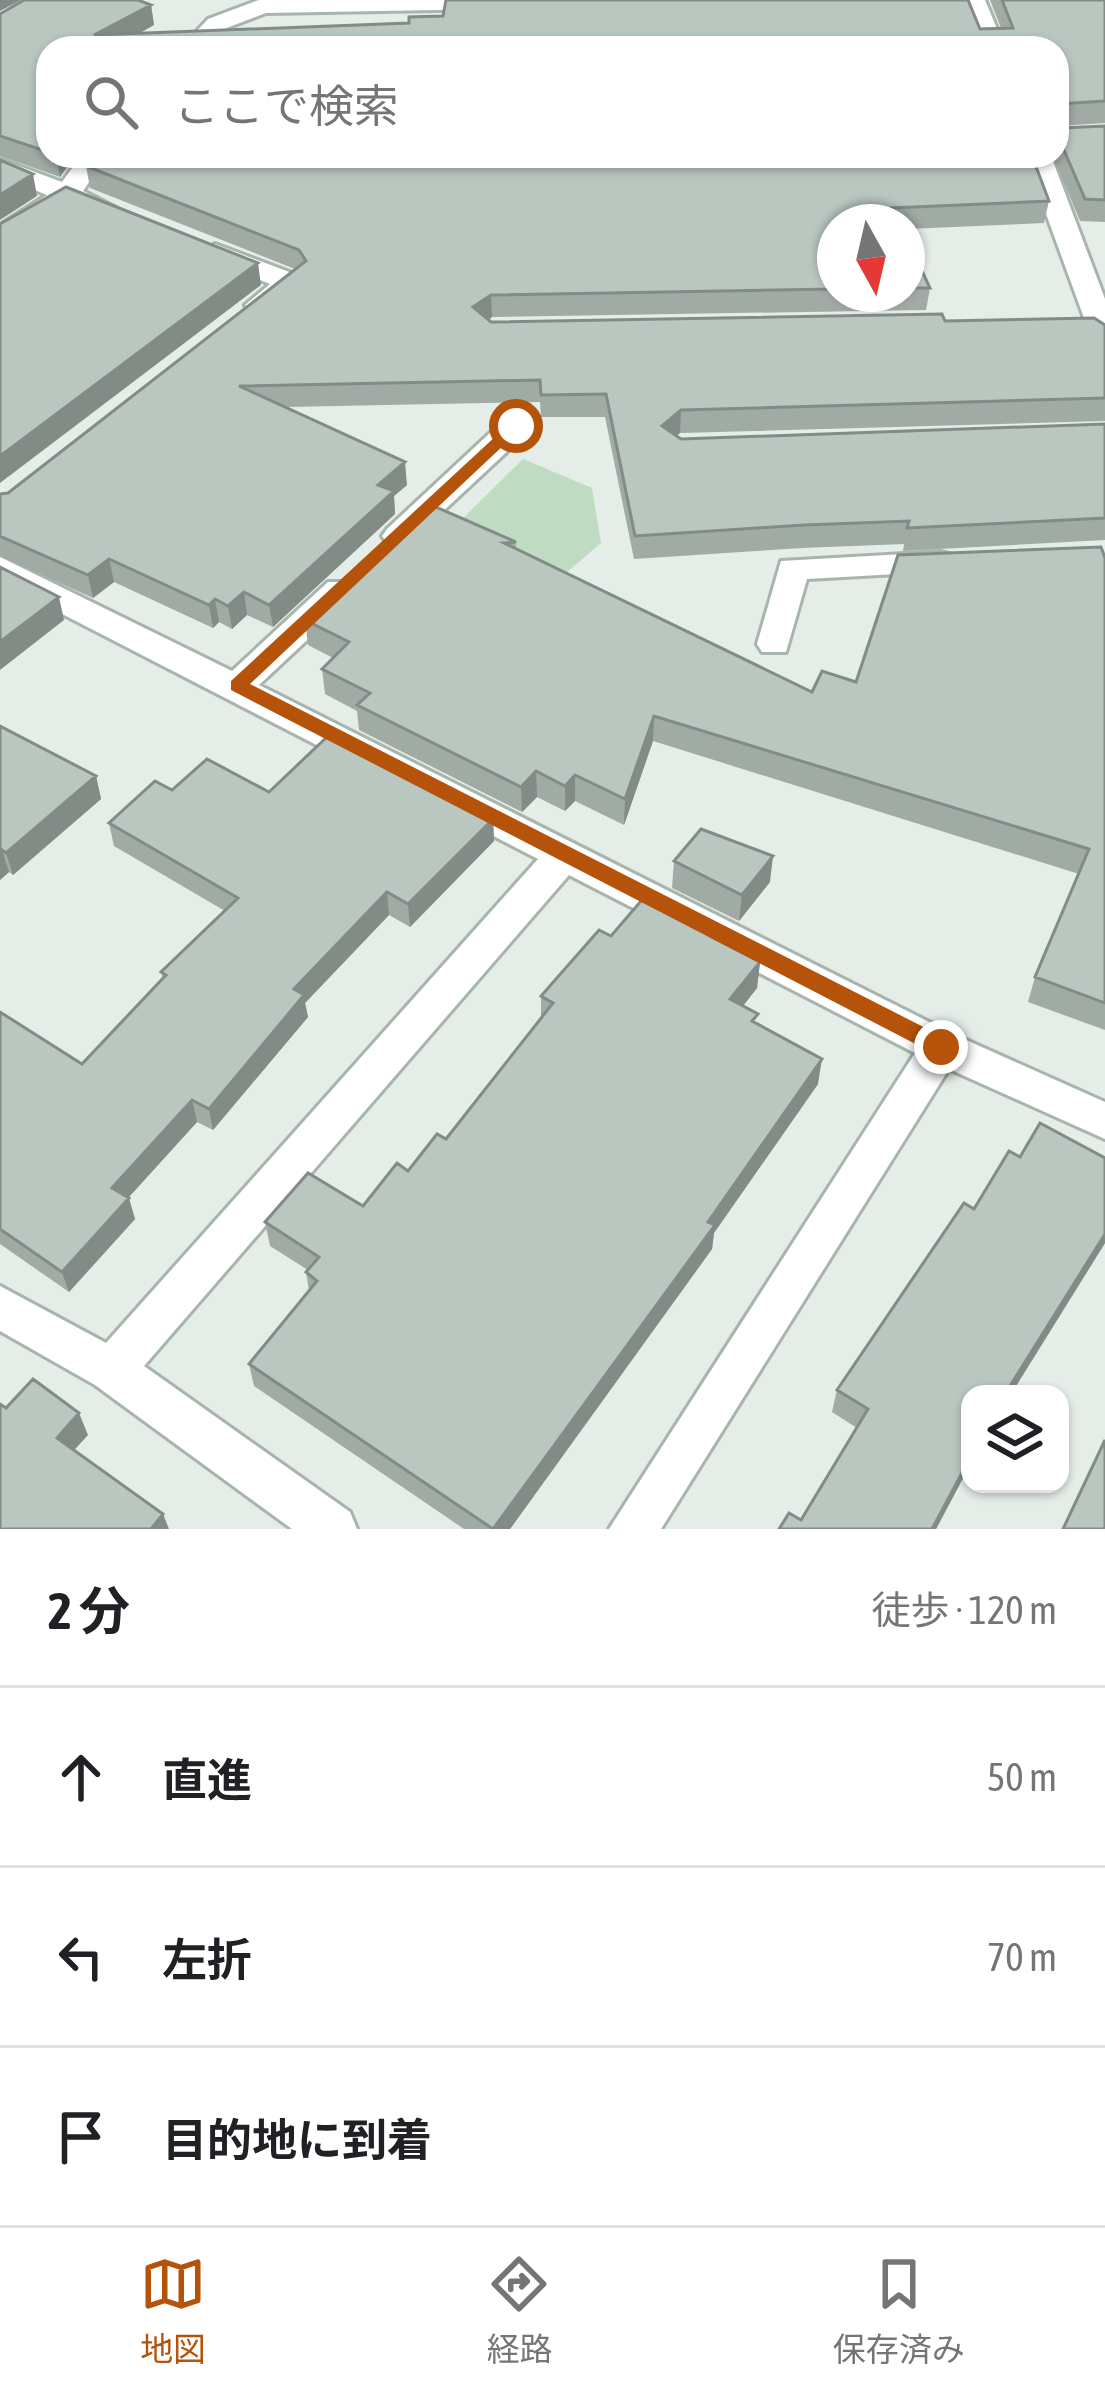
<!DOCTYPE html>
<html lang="ja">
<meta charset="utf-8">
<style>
:root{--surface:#fff;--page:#f6f6f6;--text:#202124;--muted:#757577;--line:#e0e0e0;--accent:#b45309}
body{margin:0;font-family:"Asap Condensed","Noto Sans JP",sans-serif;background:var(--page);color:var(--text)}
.controls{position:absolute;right:36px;bottom:36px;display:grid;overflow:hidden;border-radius:24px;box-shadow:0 3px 9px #0004}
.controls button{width:108px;height:108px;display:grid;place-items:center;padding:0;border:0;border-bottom:3px solid var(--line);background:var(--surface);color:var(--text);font:60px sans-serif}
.compass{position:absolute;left:817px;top:204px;width:108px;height:108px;border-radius:50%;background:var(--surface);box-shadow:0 3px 9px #0004;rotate:172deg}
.stop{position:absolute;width:36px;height:36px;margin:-27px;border:9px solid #b45309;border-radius:50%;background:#fff}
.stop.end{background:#b45309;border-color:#fff;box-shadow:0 3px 12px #0008}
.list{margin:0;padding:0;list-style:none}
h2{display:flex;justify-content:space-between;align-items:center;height:156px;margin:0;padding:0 48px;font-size:51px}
h2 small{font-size:39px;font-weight:400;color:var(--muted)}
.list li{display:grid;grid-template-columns:78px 1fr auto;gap:36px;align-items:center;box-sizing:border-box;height:180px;padding:0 48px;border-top:3px solid var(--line)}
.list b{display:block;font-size:45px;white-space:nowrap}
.list em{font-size:39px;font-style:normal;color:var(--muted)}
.icon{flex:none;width:66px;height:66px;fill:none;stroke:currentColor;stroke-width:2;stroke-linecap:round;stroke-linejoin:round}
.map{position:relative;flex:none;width:1105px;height:1529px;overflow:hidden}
.search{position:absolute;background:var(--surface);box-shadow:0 3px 9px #0004;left:36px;right:36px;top:36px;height:132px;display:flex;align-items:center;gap:30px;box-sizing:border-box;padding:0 42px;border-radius:36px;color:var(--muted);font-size:45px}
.sheet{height:696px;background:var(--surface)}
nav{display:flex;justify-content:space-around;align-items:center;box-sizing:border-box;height:168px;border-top:3px solid var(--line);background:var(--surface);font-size:33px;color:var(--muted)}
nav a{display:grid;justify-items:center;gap:6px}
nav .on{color:var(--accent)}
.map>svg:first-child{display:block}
</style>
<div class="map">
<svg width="1105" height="1529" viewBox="0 0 1105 1529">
<rect width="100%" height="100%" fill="#e4ede7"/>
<path fill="#bfdcc2" d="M523,459L592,488L601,543L561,577L451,530Z"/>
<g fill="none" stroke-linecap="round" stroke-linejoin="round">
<g stroke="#a7b5ad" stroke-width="6">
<path id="minor" d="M259,0H505L507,2L495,9L266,13L224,29L206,48H181L208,19Z
M961,0H985L1005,48H981Z
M81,156H107L83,191L116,208L112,214L103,216L70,204L0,245V225L47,195L0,176V159L62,182Z
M1025,156H1051L1105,299V346L1091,337Z
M215,244L300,276L304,282L269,311H249L245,305L270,284L205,258L201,252Z
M516,417L527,419L531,426L527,433L409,543H387L382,536L387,529L505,419Z
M940,552L952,555L956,563L952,571L807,579L786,652H762L757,644L781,561Z
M0,557L232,671L328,582H352L357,590L352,598L259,685L955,1035L1105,1102V1139L949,1069L661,1529H609L915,1053L569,875L144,1366L350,1512L357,1529H292L95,1385L0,1331V1286L106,1343L538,859L0,582Z"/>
</g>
<use href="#minor" fill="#fff" fill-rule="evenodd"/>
</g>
<path fill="#a0aba5" d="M990,0H1105V123L1059,126L1062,128L1105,126V222L1080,221L1053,156H1057V48H48V156H75L60,177L0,156V14L151,5L154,25L140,33L409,23L443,16L1001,28Z
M86,166L1049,201L1044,223L907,229V222H835V294H907V239L930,288L926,310L492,317L489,320L491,322L945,321L1105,325V421L680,433L676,435L681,439L1105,424V540L903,551L904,544L802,548L634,559L605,417H541L540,402L286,407L407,485L394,496L395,514L273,627L247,615L232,629L219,622L213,628L114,582L93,598L0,556V494L8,493L295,269L90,188Z
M429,504L516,542V548L812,692L856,682L1105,558V1030L1028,1002L1035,977L1079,874L653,741L624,825L575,801L565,811L537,797L522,812L359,730L357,711L325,694L322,669L333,658L308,645L305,620Z
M0,726L96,776L101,799L13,875L9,872L0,880Z
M172,790L269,792L493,819L494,841L410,927L389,915L305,1003L308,1017L213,1130L197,1122L128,1198L135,1219L69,1292L0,1244V1012L82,1064L163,979L161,972L225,911L114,846L109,823Z
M674,861L770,882L739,921L672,888Z
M611,936L715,939L760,962L757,988L743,1006L756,1023L818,1084L714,1233L712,1249L510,1529H464L254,1386L249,1364L309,1291L306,1272L308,1270L270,1246L265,1222L363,1206L446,1139L541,1019V996Z
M974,1209L1105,1243L1011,1394H970V1465L936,1529H779L801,1520L857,1428L832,1412L837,1390Z"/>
<path fill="#828b86" d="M0,0H21L0,11Z
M151,5L154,25L112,48L94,35Z
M56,156H75L60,177Z
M33,174L37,196L0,220V195Z
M258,263L261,285L0,483V456Z
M491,295L492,317L474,330L473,307Z
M681,410L680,433L661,448L662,426Z
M405,462L407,485L394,496L395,514L273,627L269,605L378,485Z
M109,559L114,582L93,598L88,575Z
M244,592L247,615L232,629L228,606Z
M59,597L64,620L0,670V642Z
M215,599L219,622L213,628L209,605Z
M654,716L653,741L624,825L625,799Z
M536,771L537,797L522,812L521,787Z
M575,775V801L565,811V786Z
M96,776L101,799L13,875L6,853Z
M493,819L494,841L410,927L408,904Z
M2,850L9,872L0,880V851Z
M773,856L770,882L739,921L742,895Z
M387,892L389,915L305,1003L308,1017L213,1130L209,1109L294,989Z
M760,962L757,988L728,1025L730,999Z
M822,1059L818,1084L714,1233L712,1249L510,1529H494Z
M192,1100L197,1122L118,1209L112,1188Z
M129,1198L135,1219L69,1292L62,1272Z
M1105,1234V1243L1011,1394H1005Z
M79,1413L88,1435L66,1459L57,1438Z
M970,1458V1465L936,1529H932Z
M163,1514L169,1529H151Z"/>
<path fill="#bac7c0" stroke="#828b86" stroke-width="3" d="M24,0H138L151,5L94,35L409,23V17L443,16L446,0H968L980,29L1013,28L1002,0H1105V101L1058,104L1057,120V48H48V152L0,136V14Z
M1057,124L1062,128L1105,126V200L1085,199L1057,134Z
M93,156H1032L1049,201L892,208L899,222H835V289L491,295L473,307L491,322L942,314L945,321L1094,318L1105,325V398L681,410L662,426L681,439L1105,424V518L907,528L909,521L804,525L635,536L606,394L541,395L540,380L239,386L405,462L378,485L394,491L269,605L244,592L228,606L215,599L209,605L109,559L88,575L0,536V494L8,493L306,261L299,250L86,166Z
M0,160L33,174L0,195Z
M66,187L258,263L0,456V224Z
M907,239L930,288H907Z
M429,504L516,542L504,543L812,692L822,671L856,682L898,555L1101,547L1105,558V1003L1035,977L1089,849L654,716L625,799L575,775L565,786L536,771L521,787L357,705L370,693L322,669L349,642L305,620Z
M0,567L59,597L0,642Z
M0,726L96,776L6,853L2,850L0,851Z
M329,735L493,819L408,904L387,892L294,989L304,995L209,1109L192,1100L112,1188L129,1198L62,1272L0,1229V1012L82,1064L166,975L161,972L238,898L109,823L155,781L172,790L207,759L269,792Z
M701,829L773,856L742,895L674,861Z
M647,894L716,929L710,936L760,962L730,999L758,1014L752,1021L822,1059L708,1222L715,1225L493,1529L249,1364L317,1281L306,1272L319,1257L265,1222L308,1173L363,1206L397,1163L408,1171L437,1134L446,1139L553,1003L541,996L599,930L611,936Z
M1040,1123L1105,1158V1234L1005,1394H970V1458L932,1529H779L789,1513L801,1520L868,1409L837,1390L964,1203L974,1209L1009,1151L1020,1157Z
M33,1379L79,1413L57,1438L163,1514L151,1529H0V1404L6,1408Z
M1105,1440V1529H1063Z"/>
<path fill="#b45309" d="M510,423L524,426L250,684L949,1040V1053H933L231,690V681Z"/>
</svg>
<div class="controls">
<button><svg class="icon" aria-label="layers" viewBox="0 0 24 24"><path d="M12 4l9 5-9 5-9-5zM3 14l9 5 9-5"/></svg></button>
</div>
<svg class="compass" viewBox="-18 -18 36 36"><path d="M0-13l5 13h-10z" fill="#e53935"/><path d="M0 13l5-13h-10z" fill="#757577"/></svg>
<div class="stop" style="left:516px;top:426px"></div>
<div class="stop end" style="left:941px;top:1047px"></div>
<div class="search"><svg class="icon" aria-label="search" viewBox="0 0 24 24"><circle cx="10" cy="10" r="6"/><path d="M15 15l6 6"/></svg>ここで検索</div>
</div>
<section class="sheet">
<h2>2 分<small>徒歩 · 120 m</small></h2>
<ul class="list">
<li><svg class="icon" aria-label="ahead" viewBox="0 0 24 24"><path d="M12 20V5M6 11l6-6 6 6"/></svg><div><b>直進</b></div><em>50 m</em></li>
<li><svg class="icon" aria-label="left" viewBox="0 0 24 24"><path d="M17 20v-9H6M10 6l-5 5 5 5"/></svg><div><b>左折</b></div><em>70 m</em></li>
<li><svg class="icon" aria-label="arrive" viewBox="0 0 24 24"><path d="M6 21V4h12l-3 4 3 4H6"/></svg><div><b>目的地に到着</b></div></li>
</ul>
</section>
<nav>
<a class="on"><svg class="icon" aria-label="map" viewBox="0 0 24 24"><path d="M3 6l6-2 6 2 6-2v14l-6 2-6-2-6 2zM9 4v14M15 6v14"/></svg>地図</a>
<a><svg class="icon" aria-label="directions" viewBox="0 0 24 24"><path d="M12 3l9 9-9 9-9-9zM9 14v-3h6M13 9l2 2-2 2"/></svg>経路</a>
<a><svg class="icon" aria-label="saved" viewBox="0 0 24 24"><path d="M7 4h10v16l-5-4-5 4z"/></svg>保存済み</a>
</nav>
